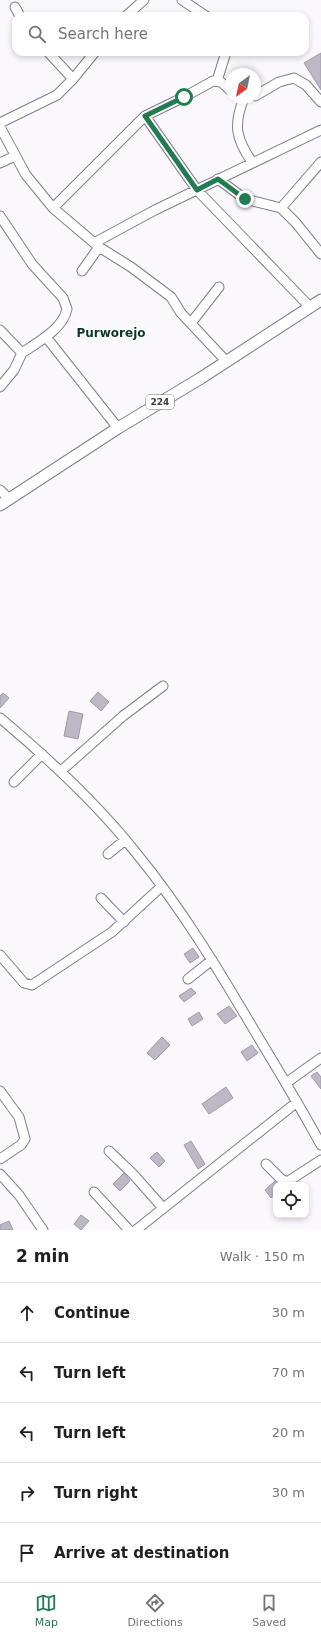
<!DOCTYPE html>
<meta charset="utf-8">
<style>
:root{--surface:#fff;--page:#f2f2f2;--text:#202124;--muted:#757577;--line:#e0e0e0;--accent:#217c52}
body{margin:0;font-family:"DejaVu Sans",sans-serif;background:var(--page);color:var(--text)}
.controls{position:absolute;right:12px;bottom:12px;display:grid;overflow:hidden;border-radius:8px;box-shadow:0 2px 6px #0003}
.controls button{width:36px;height:36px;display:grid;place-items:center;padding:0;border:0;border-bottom:1px solid var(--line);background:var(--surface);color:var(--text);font:20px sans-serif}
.compass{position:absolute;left:225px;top:68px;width:36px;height:36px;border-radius:50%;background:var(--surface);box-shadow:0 2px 6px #0003;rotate:213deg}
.stop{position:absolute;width:12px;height:12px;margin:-9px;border:3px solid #217c52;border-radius:50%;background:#fff}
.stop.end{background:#217c52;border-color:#fff;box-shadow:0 1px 4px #0008}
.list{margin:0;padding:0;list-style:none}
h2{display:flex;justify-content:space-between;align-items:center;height:52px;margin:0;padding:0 16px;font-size:17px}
h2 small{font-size:13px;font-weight:400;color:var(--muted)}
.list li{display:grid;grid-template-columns:26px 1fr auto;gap:12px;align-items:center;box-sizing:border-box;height:60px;padding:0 16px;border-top:1px solid var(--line)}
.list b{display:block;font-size:15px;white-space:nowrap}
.list em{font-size:13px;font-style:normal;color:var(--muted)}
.icon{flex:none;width:22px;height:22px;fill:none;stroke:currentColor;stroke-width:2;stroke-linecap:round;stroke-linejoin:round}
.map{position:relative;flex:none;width:321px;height:1230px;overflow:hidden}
.search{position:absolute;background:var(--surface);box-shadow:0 2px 6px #0003;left:12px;right:12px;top:12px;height:44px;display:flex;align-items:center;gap:10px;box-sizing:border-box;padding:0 14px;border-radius:12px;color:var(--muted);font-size:15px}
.sheet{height:352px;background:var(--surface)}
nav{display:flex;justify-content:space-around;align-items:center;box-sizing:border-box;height:56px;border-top:1px solid var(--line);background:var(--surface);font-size:11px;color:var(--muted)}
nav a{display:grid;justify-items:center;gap:2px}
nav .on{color:var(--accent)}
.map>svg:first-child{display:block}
</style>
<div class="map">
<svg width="321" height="1230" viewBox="0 0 321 1230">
<rect width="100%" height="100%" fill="#faf7fd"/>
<path fill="#beb7c5" stroke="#a099a7" d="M321,53V90L304,63Z
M98,692L109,702L101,711L90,701Z
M3,693L9,698L0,708V696Z
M69,711L83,714L78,739L64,736Z
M193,948L199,957L190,963L184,954Z
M191,988L196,993L184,1002L179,996Z
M229,1006L237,1016L225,1024L217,1014Z
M199,1012L203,1019L192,1026L188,1019Z
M162,1037L170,1045L155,1060L147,1053Z
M252,1045L258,1053L247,1061L241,1052Z
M317,1072L321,1077V1089L311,1076Z
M226,1087L233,1098L209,1114L202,1104Z
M191,1141L205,1164L198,1169L184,1145Z
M157,1152L165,1161L159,1167L150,1158Z
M124,1173L130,1181L120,1191L113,1184Z
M275,1181L276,1193L271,1198L265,1190Z
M81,1215L89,1221L81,1230L74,1224Z
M9,1221L13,1230H0V1225Z"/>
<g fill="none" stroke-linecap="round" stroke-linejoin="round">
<g stroke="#837d8a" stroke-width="11">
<path id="minor" d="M182,0L206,16
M15,7L20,16
M126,16L144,0
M48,52L73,79
M217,81L226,52
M255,96L279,82L294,78L306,85L321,102
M244,98C233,125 236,139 252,162
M145,116L197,190L310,307
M0,123L57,95L73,79L95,52
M0,127L26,175L53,208L145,116L184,97L213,81L221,82L231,91
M0,163L15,156
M218,179L245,199L281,208L296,223L321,254
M53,208L99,247L131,267L171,297L181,313L226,361
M281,208L321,162
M0,216L32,264L63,298L67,309C63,329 38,342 22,353L0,330
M94,243L155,210L321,130
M82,271L99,247
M191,323L219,287
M46,337L118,428
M0,387L14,370L22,353
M0,490L9,499
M0,718C49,759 97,803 137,854C182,909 218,969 254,1030C277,1068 300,1106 321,1145
M61,771L123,716L163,686
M14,782L42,754
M108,854L125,840
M101,898L124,922
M0,955L24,983L32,985L112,932L162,886
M188,979L212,960
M286,1083L321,1058
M0,1091L19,1117L25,1139L21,1145L0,1159
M109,1151L133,1174L163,1208
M266,1164L281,1179L287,1182L321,1160
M0,1174L19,1195L43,1230
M94,1192L129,1230
M136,1230L297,1102"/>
</g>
<g stroke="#837d8a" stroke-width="13">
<path id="major" d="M0,505L118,428L201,378L321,300"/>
</g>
<use href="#minor" stroke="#fff" stroke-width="9"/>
<use href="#major" stroke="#fff" stroke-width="11"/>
</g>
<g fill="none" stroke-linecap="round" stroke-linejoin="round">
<path stroke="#217c52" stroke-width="5" d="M184,97L145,116L197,190L218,179L245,199"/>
</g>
<g text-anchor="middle" stroke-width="3.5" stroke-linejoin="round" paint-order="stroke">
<rect fill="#fff" stroke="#777579" stroke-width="1" x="146" y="395" width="28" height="14" rx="3"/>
<g font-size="9" font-weight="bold" fill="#3d3a40">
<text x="160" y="405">224</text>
</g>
<g font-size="12" font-weight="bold" fill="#0c3723" stroke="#fff">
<text x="111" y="337">Purworejo</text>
</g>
</g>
</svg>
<div class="controls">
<button><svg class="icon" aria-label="locate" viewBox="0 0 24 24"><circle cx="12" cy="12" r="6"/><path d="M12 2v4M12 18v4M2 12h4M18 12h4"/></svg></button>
</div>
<svg class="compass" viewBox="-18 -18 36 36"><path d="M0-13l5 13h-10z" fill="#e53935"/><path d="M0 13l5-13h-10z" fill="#757577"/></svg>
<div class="stop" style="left:184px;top:97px"></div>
<div class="stop end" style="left:245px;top:199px"></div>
<div class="search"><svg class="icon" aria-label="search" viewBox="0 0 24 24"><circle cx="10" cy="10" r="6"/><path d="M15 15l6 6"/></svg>Search here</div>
</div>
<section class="sheet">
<h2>2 min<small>Walk · 150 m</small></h2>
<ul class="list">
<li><svg class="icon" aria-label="ahead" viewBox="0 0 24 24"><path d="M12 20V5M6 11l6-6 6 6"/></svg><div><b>Continue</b></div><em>30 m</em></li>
<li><svg class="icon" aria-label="left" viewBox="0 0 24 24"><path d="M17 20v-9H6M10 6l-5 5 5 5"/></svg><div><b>Turn left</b></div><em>70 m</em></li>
<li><svg class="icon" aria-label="left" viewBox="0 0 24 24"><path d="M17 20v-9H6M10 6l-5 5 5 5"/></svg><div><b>Turn left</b></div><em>20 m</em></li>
<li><svg class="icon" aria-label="right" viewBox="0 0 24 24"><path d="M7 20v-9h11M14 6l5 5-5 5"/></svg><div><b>Turn right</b></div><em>30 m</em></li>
<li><svg class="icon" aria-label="arrive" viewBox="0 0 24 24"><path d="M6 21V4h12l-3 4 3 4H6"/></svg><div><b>Arrive at destination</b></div></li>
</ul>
</section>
<nav>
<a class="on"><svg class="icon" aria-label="map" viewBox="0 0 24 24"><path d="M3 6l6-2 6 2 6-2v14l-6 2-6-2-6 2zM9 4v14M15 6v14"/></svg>Map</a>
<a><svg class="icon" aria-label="directions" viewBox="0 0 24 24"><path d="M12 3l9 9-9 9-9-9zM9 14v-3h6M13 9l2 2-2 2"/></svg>Directions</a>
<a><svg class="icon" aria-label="saved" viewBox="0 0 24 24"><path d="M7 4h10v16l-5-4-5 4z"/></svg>Saved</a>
</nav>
